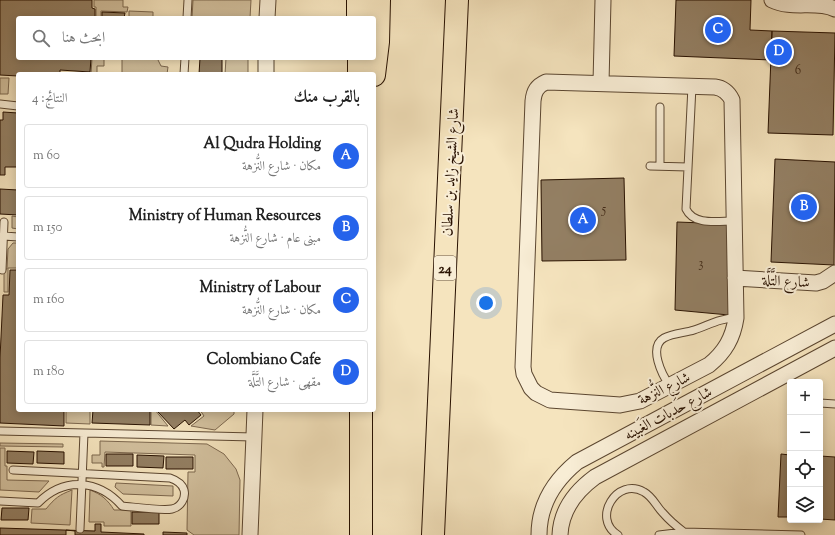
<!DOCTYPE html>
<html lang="ar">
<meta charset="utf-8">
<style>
:root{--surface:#fff;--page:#f6f6f6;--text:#222;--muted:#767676;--line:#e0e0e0;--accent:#2563eb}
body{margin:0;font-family:"Sorts Mill Goudy",Amiri,serif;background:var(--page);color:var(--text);direction:rtl}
.controls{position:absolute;right:12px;bottom:12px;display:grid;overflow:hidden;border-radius:4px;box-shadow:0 2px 10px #0003}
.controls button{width:36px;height:36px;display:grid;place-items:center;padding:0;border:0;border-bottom:1px solid var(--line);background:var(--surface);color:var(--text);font:20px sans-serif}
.you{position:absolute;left:486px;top:303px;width:14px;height:14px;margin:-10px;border:3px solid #fff;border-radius:50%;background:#1a73e8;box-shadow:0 0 0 6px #1a73e833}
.badge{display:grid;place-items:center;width:26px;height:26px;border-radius:50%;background:var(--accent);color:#fff;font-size:13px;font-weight:700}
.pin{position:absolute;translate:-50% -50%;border:2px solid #fff;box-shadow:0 1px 4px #0006}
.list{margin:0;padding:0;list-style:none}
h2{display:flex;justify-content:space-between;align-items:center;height:52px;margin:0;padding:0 16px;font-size:17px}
h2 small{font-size:13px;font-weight:400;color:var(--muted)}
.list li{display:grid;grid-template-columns:26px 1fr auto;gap:12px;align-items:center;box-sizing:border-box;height:64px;margin:0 8px 8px;padding:0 8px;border:1px solid var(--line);border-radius:4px}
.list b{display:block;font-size:15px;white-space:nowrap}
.list p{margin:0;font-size:13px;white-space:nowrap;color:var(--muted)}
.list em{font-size:13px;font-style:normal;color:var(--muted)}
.icon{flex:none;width:22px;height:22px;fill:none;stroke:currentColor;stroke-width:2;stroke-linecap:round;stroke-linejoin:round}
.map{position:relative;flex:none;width:835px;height:535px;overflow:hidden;direction:ltr}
.search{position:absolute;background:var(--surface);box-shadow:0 2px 10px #0003;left:16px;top:16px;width:360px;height:44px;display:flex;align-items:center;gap:10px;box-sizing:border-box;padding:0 14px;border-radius:4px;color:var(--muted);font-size:15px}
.panel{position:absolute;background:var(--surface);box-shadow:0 2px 10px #0003;left:16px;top:72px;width:360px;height:340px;border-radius:4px;direction:rtl}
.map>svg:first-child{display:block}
</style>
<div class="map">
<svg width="835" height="535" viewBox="0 0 835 535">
<rect width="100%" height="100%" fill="#f5e4be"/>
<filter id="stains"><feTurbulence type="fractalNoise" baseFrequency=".005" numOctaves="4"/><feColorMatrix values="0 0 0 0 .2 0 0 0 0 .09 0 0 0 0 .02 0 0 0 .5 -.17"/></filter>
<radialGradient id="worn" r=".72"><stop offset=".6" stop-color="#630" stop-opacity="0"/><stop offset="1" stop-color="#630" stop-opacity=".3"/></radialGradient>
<path fill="#d2c09e" stroke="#7d684f" d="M94,0H123V7H128L127,12L101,11V18H96V7H94Z
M193,0H251L250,18H192Z
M129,11L153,12V18H129Z
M92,58H104V66H97V74H91Z
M122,58H157L161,66L168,67L167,74H122Z
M226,58H248V74H225Z
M0,78H9L8,94H0Z
M12,216L18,217V229L12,228Z
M13,243H18V268H8V292H4V269H7L8,249Z
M66,410H90V424L66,423Z
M151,410H155L168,426L151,425Z
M200,410H234V414L215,430L191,426L204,416Z
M100,441L207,444L224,454L236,469L240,480L239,535H194L187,530L188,472H195V455L105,452L104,467H102V463H92V455H100Z
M0,443L63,444V447L0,446Z
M0,448H5V466H7V480L49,481L39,492L0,490Z
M116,483L173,486V496L123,494L115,487Z
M72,490L70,525L31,523L32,509H46C55,498 59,495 72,490Z
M90,490C101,494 108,500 114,510H131V526H104V522H89Z"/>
<path fill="#937f63" stroke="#281100" d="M0,0H92V8L95,9V18H18V58H91L90,72L60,70V74H18V76L0,75Z
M676,0H751L750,30L772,31L771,60L674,56Z
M102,12L125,13L124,18H102Z
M772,31L835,33L833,135L768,133Z
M200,58H222V74H199Z
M3,112L18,113V167H5V175H0V120H3Z
M775,159L835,162L834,265L771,262Z
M624,178L626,260L542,261L541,180Z
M0,189L18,190V215L0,214Z
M677,222L731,224L729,315L675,310Z
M10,270H18V410H64V426L0,423V358L3,295H9Z
M93,410H150V425L92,423Z
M160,410H197L201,415L189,425L185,420L174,429L158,412Z
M7,451L34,452L33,464L7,463Z
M37,451L64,452V464L37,463Z
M106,454H133V466H106Z
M781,454L790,455V517H778Z
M137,455L164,456L163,468L137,467Z
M820,456L835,457V520L820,519Z
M166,457H193V469H166Z
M2,508H29L28,520H1Z
M132,512H159V524H132Z
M95,524H101V532L144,534V535H75V531L66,530V535H0V528L95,531Z
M163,532L187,533V535H163Z"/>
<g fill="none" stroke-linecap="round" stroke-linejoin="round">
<g stroke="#5b4630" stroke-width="9">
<path id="service" d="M187,18L188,0
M184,74L185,58
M692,86L686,209C694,226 718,221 734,221
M0,104L18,106
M650,166L688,167
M660,166V107
M4,236L18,237
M2,270L4,222
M670,386C662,375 648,347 664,338C673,333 685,333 694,330C709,325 720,318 736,318
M820,403L835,404
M0,431L254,437
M0,501L38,503C64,477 98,479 122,506C134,507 162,511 172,509C181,507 186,498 184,490C182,483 176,480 170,478L13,470
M80,529L84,433
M684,532L801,535
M618,535C591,519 617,476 644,492C653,497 656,506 663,513C669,520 676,526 684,532L659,535"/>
</g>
<g stroke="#5b4630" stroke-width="17">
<path id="minor" d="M772,0C792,10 816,0 835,9
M267,18L268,0
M266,74V58
M546,82L715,87C723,88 728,92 732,100L736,318C733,338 725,352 709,365L640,401L620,405L550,400L536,393L531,388L524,374L523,367L533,101C534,91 537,86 546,82Z
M601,83L603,0
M735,278L816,283L823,281L835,273
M250,535L255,410
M539,535C539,505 554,481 577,462L835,324
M560,535C561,510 576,491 595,477L835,348"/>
</g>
<g stroke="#281100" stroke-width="24">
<path id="trunk" d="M358,0V18
M359,58V74
M361,410V535
M433,535L457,0"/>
</g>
<g stroke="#281100" stroke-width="24">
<path id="motorway" d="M374,75L378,42L379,0"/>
</g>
<use href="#service" stroke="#f8edd5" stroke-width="7"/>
<use href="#minor" stroke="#f8edd5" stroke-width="15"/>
<use href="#trunk" stroke="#f5e4be" stroke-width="22"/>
<use href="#motorway" stroke="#f5e4be" stroke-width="22"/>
</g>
<g text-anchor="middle" stroke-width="4" stroke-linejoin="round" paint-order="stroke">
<g font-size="13" fill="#432c19">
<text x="798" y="74">6</text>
<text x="604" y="213">5</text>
<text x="701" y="267">3</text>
</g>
<rect fill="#f8edd5" stroke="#665340" stroke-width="1" x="434" y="256" width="22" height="24" rx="3"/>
<g font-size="14" font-weight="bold" fill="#281100">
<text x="445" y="273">24</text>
</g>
<g font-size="15" fill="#281100" stroke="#f8edd5">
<text transform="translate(450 172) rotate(-87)" y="5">شارع الشيخ زايد بن سلطان</text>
<text transform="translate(786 281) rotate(3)" y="5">شارع التَّلَّة</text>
<text transform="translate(664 388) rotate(-26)" y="5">شارع النُّزهة</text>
<text transform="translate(668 413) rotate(-28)" y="5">شارع حَدبات الغَبينه</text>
</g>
</g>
<rect width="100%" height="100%" filter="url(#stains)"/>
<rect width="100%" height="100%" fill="url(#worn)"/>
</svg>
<div class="controls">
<button>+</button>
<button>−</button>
<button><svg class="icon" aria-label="locate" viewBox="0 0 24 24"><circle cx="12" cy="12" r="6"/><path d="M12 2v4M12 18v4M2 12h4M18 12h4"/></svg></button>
<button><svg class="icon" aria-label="layers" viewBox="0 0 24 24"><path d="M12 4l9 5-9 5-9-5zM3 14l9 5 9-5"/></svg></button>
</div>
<div class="you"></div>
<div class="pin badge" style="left:583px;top:220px">A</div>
<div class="pin badge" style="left:804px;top:207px">B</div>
<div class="pin badge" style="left:718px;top:30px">C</div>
<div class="pin badge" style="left:779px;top:52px">D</div>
<div class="search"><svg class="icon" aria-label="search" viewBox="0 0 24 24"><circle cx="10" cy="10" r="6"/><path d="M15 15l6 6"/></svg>ابحث هنا</div>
<section class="panel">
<h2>بالقرب منك<small>النتائج: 4</small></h2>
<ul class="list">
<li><span class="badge">A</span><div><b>Al Qudra Holding</b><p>مكان · شارع النُّزهة</p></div><em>60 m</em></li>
<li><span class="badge">B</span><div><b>Ministry of Human Resources</b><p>مبنى عام · شارع النُّزهة</p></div><em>150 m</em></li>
<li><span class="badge">C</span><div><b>Ministry of Labour</b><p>مكان · شارع النُّزهة</p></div><em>160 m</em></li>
<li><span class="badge">D</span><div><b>Colombiano Cafe</b><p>مقهى · شارع التَّلَّة</p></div><em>180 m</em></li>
</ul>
</section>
</div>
